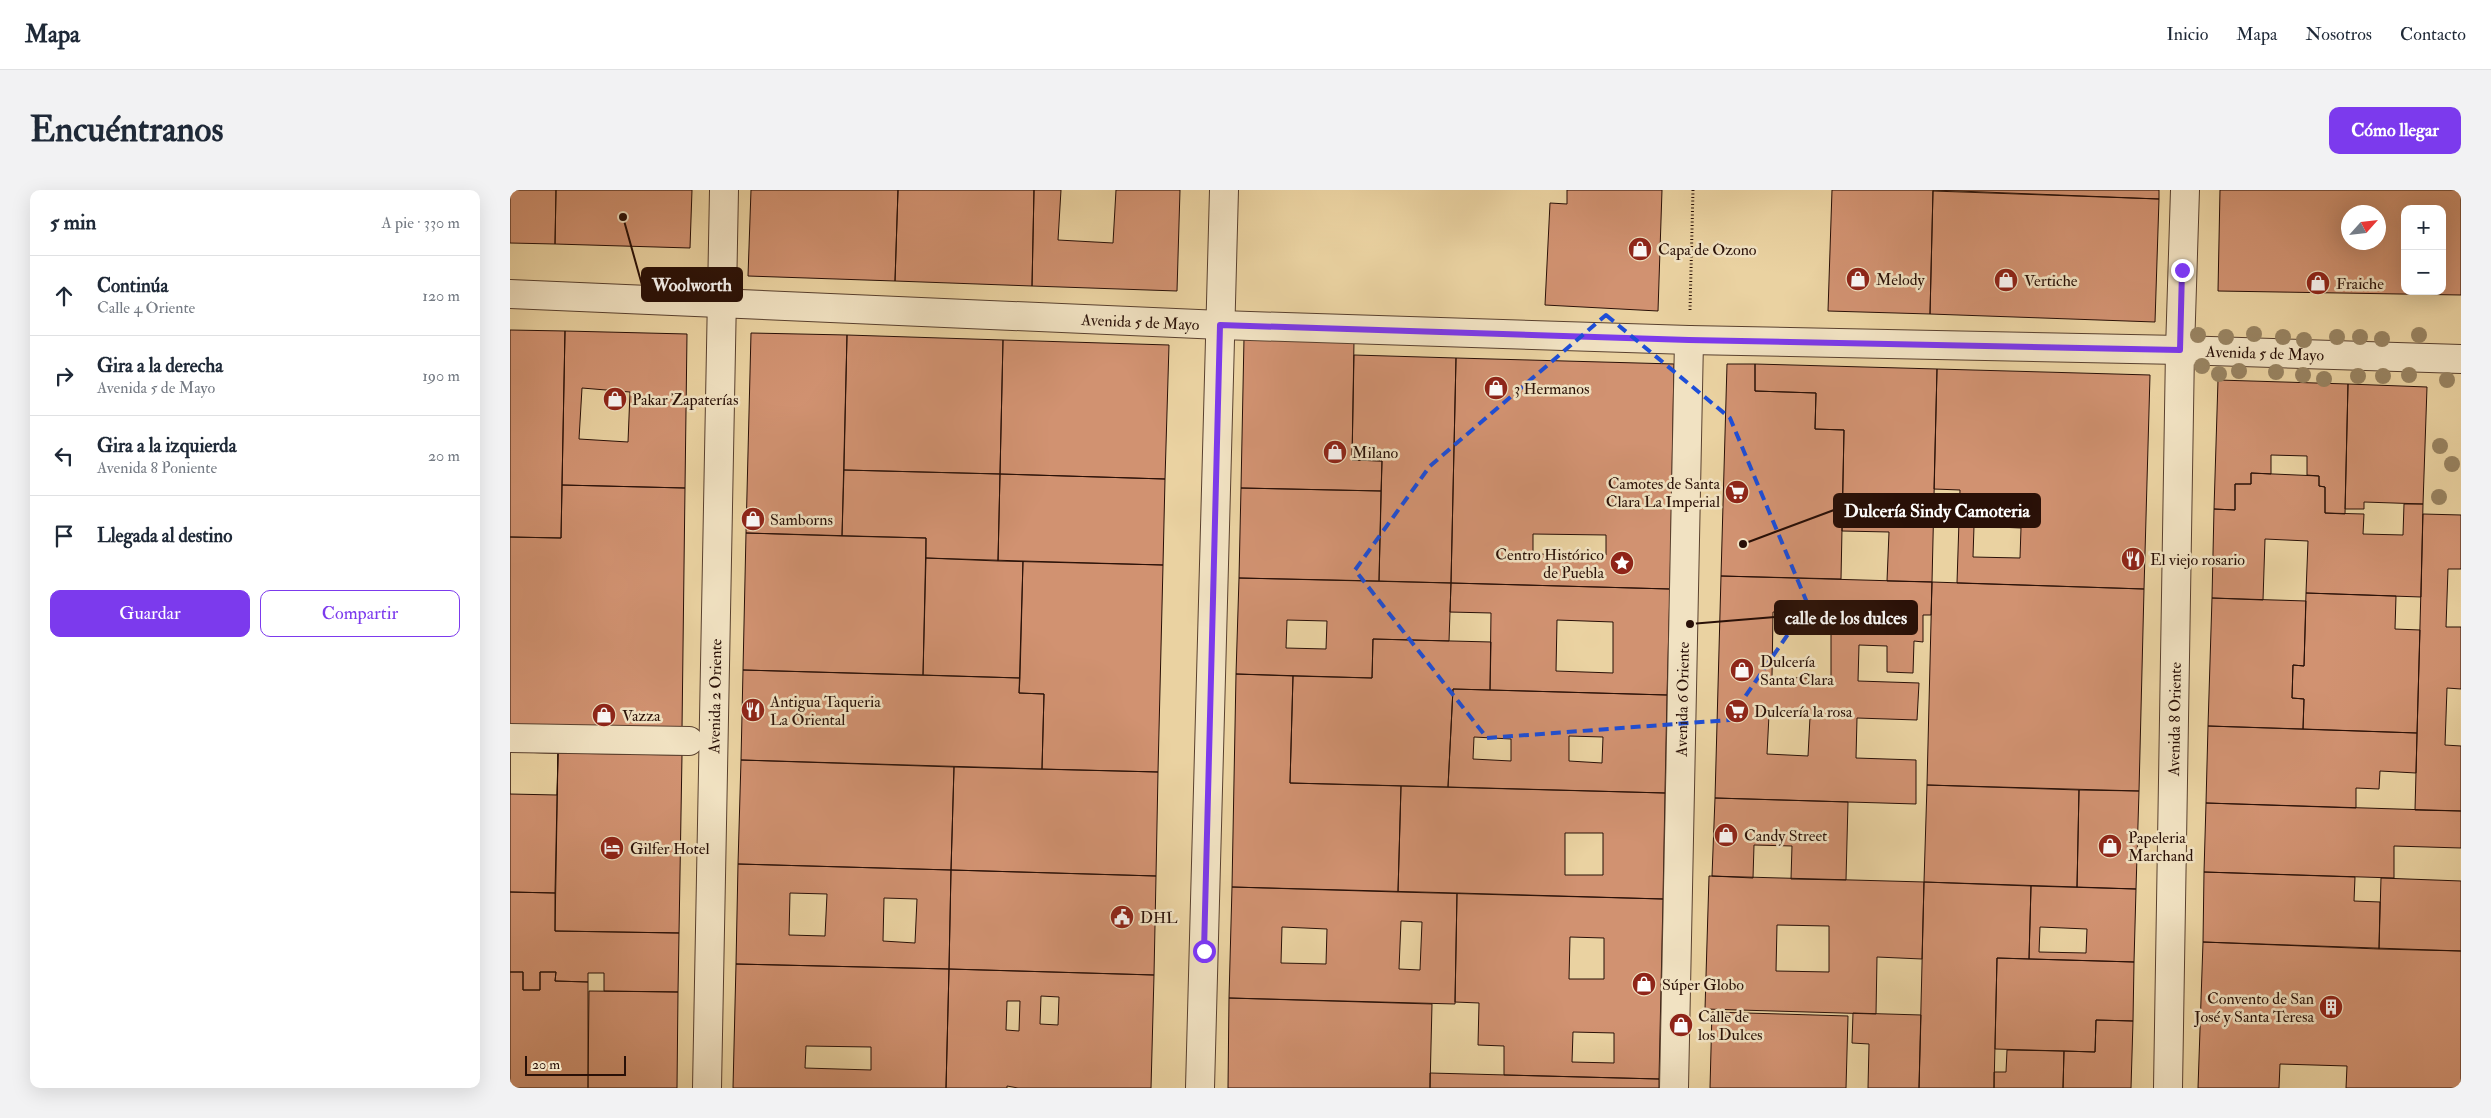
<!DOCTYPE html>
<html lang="es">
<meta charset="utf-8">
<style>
:root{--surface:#fff;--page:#f2f2f3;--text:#1f2937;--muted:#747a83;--line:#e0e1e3;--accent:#7c3aed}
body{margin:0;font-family:"IM FELL Double Pica",serif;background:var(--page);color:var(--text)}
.controls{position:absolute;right:15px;top:15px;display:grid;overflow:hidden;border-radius:10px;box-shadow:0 5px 20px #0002}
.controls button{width:45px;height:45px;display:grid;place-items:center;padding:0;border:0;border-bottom:1px solid var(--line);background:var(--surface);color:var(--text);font:25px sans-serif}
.compass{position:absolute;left:1831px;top:15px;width:45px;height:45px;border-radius:50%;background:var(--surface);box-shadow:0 5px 20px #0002;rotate:63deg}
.scale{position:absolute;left:15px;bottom:12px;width:101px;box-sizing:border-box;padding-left:5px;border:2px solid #291007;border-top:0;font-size:14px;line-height:18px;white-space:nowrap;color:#291007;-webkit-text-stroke:4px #f1e2c2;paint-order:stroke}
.stop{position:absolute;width:15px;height:15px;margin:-11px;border:4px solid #7c3aed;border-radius:50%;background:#fff}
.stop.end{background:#7c3aed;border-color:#fff;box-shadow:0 1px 5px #0008}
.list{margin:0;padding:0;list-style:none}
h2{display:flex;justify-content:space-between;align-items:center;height:65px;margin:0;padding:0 20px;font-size:21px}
h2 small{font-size:16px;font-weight:400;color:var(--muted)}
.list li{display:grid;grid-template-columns:32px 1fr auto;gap:15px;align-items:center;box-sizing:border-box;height:80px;padding:0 20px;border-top:1px solid var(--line)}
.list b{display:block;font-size:19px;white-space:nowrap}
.list p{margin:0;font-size:16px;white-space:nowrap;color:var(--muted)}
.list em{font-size:16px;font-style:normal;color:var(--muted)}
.actions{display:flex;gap:10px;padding:15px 20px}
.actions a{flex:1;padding:11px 0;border:1px solid var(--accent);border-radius:10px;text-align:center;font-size:18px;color:var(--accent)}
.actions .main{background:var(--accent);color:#fff}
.icon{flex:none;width:28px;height:28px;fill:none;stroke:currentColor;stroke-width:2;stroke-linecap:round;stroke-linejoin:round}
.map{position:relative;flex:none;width:1951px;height:898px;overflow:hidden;border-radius:10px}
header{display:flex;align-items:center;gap:30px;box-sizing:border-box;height:70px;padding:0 25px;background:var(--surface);border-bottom:1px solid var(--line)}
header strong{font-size:24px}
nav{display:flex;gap:28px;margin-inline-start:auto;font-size:18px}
.intro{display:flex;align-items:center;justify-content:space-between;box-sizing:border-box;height:120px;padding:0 30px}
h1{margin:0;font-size:35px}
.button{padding:12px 22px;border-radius:10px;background:var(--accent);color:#fff;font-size:18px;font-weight:700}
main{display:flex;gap:30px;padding:0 30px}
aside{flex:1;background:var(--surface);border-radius:10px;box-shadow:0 5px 20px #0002}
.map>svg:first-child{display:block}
</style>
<header>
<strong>Mapa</strong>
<nav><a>Inicio</a><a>Mapa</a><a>Nosotros</a><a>Contacto</a></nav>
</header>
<div class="intro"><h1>Encuéntranos</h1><a class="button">Cómo llegar</a></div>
<main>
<aside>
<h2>5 min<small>A pie · 330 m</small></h2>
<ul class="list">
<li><svg class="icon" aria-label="ahead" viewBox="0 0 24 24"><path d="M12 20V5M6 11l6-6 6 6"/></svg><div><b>Continúa</b><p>Calle 4 Oriente</p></div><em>120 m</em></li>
<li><svg class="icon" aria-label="right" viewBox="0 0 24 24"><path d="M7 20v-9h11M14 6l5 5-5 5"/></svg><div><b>Gira a la derecha</b><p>Avenida 5 de Mayo</p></div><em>190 m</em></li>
<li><svg class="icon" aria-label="left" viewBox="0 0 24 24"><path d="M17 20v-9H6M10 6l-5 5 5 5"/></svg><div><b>Gira a la izquierda</b><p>Avenida 8 Poniente</p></div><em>20 m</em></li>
<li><svg class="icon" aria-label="arrive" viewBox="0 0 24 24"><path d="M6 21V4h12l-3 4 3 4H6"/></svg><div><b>Llegada al destino</b></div></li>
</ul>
<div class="actions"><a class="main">Guardar</a><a>Compartir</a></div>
</aside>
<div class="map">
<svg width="1951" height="898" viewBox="0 0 1951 898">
<rect width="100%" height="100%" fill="#ead2a1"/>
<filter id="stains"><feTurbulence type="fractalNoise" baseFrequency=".004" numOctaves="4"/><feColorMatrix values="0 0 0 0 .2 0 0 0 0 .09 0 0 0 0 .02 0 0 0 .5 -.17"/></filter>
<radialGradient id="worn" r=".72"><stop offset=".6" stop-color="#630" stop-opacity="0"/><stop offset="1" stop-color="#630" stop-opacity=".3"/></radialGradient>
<path fill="#d19271" stroke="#291007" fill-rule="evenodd" d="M0,0H46L45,54L0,53Z
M46,0H182L180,58L45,54Z
M241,0H388L385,91L238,86Z
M388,0H524L522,96L385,91Z
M524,0H551L548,50L603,53L606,0H670L667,101L522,96Z
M1057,0H1152L1148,121L1035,115L1040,13L1057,14Z
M1322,0H1423L1420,124L1318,121Z
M1423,0H1649V9Z
M1710,0H1951V105L1708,101ZM1895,19H1932V101H1895ZM1838,22H1868V52H1838Z
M1423,1L1649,9L1645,132L1420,124Z
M0,140L55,141L51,348L0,347Z
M55,141L177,144L175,298L52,295ZM72,198L120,202L118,252L69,249Z
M241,143L337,145L332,346L236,343Z
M337,145L493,150L490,284L334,280Z
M734,148L844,151L842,270L872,271L871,301L731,298Z
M493,150L659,155L655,289L490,284Z
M844,165L946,168L941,393L869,391L872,271L842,270Z
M946,168L1164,174L1160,399L941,393ZM1023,344L1096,345V365L1023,364Z
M1217,174H1245V201L1306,203L1305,239L1334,240L1331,389L1211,386Z
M1245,174L1427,179L1422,392L1377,391L1379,342L1332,341L1334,240L1305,239L1306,203L1245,201Z
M1427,179L1640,185L1634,399L1447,393L1450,300L1424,299ZM1464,336L1511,338L1510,368L1463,367Z
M1708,190L1838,194L1835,324L1815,323V297L1809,296V286L1797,285V266L1761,265V284L1741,283V294H1725V320L1704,319Z
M1838,194L1917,197L1913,314L1854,312V319H1835Z
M334,280L490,284L488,371L416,368V348L332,346Z
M1741,283L1809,286V296L1815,297V323L1854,324L1853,344L1893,345L1894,314H1913L1911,407L1796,403L1798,351L1755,349L1753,410L1702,408L1704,319L1725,320V294H1741Z
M490,284L655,289L653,375L488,371Z
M52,295L175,298L172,539L0,535V347L51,348Z
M731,298L871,301L869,391L729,388Z
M1913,324L1951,325V379H1938L1936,437H1951V499L1937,498L1935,555L1951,556V621L1905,620Z
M236,343L416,348L413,485L233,480Z
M416,368L513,371L510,488L413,485Z
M513,371L653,375L648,582L532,579L534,504L509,503Z
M1211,386L1422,392L1421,425H1413V452L1404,451L1403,483L1377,482V456L1349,455L1348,491L1409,493L1407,530L1347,528L1346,568L1406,570V614L1205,608ZM1263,422L1321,423V489L1262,487ZM1259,525L1300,527L1298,566L1257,564Z
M729,388L941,393L939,451L863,449L862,488L726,484ZM777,430L817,431L816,459L776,458Z
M1422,392L1634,399L1629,601L1417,595Z
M941,393L1160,399L1157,505L980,500L981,423L940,422ZM1047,430L1103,432V483L1046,481Z
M1796,403L1886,406L1885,439L1910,440L1907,543L1793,539L1794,509L1782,508L1783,475L1794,476Z
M1702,408L1796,411L1794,476L1783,475L1782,508L1794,509L1793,539L1698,536Z
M863,449L981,452L980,500L943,499L938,597L780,593L783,486L862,488Z
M233,480L510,488L509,503L534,504L532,579L231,570Z
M726,484L783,486L780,593L891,596L888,702L722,697Z
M943,499L1157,505L1155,603L938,597ZM1059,546L1093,547L1092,573L1059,571ZM964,547L1001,549V571L963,569Z
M1698,536L1907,543L1906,583L1870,581L1869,599L1846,598V618L1696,613Z
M0,562L48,563L45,703L0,702Z
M0,562L48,563L47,605L0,604Z
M48,563L172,565L169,743L45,741Z
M231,570L444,577L441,680L228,674Z
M444,577L648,582L646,686L441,680Z
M1417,595L1569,600L1567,697L1414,692Z
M891,596L1155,603L1153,709L888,702ZM1055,643H1093V685H1055Z
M1569,600L1629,601L1626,699L1567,697Z
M1205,608L1338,612L1336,690L1281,689L1282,656L1244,655L1243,688L1202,686Z
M1696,613L1951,621V658L1884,656V688L1694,682Z
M228,674L441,680L439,779L226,774ZM280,703L317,704L315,746L279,745ZM374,708L407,709L405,753L373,751Z
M441,680L646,686L644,785L439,779Z
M1694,682L1845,687L1844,711L1870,712L1869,759L1693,752Z
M1199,686L1414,692L1412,769L1367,767L1366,824L1195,819ZM1267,735L1319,736V782L1266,781Z
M1871,688L1951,691V761L1869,759Z
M1414,692L1521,696L1519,769L1487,768L1484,898H1409Z
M1521,696L1626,699L1624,772L1519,769ZM1530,737L1577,739L1576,763L1529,762Z
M722,697L947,703L945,814L719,808ZM891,731L912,732L910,780L889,779ZM772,737L817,739L816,774L771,773Z
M0,702L45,703V741L169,743L168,802L94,801V783H78V792L45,791L46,782H30V800H13V782H0Z
M947,703L1153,709L1149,889L994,885V856L968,855L969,813L945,812ZM1060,747L1094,748V789H1059ZM1063,842L1104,843V873L1062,872Z
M1693,752L1951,761V898H1836L1837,876L1770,874L1769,898H1688Z
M1487,768L1624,772L1623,831L1586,830L1585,862L1485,859Z
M226,774L439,779L436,898H223ZM296,856L361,857V880L295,878Z
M439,779L644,785L641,898H508L497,896V898H436ZM531,806L549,807L548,835L530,834ZM497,811H510L509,841L496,840Z
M0,782H13V800H30V782H46L45,791L78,792V898H0Z
M79,801L168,802L167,898H78Z
M719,808L922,814L920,898H718Z
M1202,822L1338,826L1336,898H1200Z
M1343,823L1411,825L1409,898H1358L1359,854L1342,853Z
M1586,830L1623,831L1621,898H1553L1554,861L1585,862Z
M1497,860L1554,861L1553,898H1484V882H1496Z
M920,883L1149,889V898H920Z"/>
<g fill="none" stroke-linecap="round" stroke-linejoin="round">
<g stroke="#59402e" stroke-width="30">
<g id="street">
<path id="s1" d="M0,104L711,135L1179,150L1670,160L1951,169"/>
<path d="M0,548L179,551"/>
<path id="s2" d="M197,898L214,0"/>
<path d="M690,898L714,0"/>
<path id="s3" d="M1164,898L1179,150"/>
<path id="s4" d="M1658,898L1670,160L1675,0"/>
</g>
</g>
<path stroke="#291007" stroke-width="3" stroke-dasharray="1 2.5" stroke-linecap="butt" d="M1180,120L1183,0"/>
<use href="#street" stroke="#f1e2c2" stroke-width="28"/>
</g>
<g fill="#988361">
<circle cx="1744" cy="144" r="8"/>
<circle cx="1688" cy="145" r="8"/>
<circle cx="1909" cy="145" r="8"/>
<circle cx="1716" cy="147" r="8"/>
<circle cx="1773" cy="147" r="8"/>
<circle cx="1827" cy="147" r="8"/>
<circle cx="1850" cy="147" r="8"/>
<circle cx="1872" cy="149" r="8"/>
<circle cx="1794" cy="150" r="8"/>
<circle cx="1692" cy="176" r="8"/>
<circle cx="1729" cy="181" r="8"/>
<circle cx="1766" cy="182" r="8"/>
<circle cx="1709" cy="184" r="8"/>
<circle cx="1793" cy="185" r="8"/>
<circle cx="1899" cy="185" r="8"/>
<circle cx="1848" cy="186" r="8"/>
<circle cx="1873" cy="186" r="8"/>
<circle cx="1814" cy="189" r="8"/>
<circle cx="1937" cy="190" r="8"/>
<circle cx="1930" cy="256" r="8"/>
<circle cx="1942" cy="274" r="8"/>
<circle cx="1929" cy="307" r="8"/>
</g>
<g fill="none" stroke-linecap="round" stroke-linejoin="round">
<path stroke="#7c3aed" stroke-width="6" d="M694,761L710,135L1179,150L1670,160L1672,80"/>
</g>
<path fill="none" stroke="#1d4ed8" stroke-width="4" stroke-dasharray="10 6" stroke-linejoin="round" d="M1096,125L1220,228L1298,415L1219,530L977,548L845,380L920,276Z"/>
<defs>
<g id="shop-disc" transform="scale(1.25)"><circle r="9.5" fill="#8f2418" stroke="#f1e2c2"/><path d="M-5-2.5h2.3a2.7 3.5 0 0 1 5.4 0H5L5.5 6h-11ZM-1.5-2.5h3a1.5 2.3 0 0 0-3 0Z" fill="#fff"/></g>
<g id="supermarket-disc" transform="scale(1.25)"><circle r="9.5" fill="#8f2418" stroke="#f1e2c2"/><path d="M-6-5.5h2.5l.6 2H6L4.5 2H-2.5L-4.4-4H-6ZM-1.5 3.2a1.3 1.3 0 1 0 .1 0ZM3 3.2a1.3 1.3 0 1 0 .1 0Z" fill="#fff"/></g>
<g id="restaurant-disc" transform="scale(1.25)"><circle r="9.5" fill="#8f2418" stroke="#f1e2c2"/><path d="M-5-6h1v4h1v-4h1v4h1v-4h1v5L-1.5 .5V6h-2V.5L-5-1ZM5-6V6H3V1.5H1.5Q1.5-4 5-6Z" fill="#fff"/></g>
<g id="sight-disc" transform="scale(1.25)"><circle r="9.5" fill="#8f2418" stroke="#f1e2c2"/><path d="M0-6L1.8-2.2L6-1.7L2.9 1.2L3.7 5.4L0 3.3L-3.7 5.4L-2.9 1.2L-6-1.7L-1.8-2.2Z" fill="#fff"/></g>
<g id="hotel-disc" transform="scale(1.25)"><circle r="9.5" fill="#8f2418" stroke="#f1e2c2"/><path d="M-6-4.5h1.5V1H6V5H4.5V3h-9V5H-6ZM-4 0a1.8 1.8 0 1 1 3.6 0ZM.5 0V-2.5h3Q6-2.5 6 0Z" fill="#fff"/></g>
<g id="civic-disc" transform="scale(1.25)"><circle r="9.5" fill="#8f2418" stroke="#f1e2c2"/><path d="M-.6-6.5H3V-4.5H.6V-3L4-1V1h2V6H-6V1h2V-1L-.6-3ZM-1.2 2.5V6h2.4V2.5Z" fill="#fff"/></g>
<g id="building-disc" transform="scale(1.25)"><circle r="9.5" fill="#8f2418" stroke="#f1e2c2"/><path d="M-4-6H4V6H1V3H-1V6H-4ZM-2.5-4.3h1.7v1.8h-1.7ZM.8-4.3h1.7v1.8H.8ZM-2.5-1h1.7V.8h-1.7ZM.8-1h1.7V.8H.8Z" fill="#fff"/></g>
</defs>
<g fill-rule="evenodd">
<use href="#shop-disc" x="1130" y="59"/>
<use href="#shop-disc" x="1348" y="89"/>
<use href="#shop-disc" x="1496" y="90"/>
<use href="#shop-disc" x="1808" y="93"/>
<use href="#shop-disc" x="986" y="198"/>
<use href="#shop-disc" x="105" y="209"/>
<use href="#shop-disc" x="825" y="262"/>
<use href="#supermarket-disc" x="1227" y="302"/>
<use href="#shop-disc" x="243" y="329"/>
<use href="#restaurant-disc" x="1623" y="369"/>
<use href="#sight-disc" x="1112" y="373"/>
<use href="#shop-disc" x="1232" y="480"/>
<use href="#restaurant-disc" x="243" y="520"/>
<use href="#supermarket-disc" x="1227" y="521"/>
<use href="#shop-disc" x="94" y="525"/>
<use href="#shop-disc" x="1216" y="645"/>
<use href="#shop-disc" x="1600" y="656"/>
<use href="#hotel-disc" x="102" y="658"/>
<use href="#civic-disc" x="612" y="727"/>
<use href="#shop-disc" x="1134" y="794"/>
<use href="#building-disc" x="1821" y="817"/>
<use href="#shop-disc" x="1171" y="835"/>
</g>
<g text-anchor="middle" stroke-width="5" stroke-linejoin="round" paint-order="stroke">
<g font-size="16" fill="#291007" stroke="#f1e2c2" text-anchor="start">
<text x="1148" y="65">Capa de Ozono</text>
<text x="1366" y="95">Melody</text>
<text x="1514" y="96">Vertiche</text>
<text x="1826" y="99">Fraiche</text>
<text x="1004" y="204">3 Hermanos</text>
<text x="122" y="215">Pakar Zapaterías</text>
<text x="842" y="268">Milano</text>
<text x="1210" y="299" text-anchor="end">Camotes de Santa<tspan x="1210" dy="18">Clara La Imperial</tspan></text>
<text x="260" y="335">Samborns</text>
<text x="1094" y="370" text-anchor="end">Centro Histórico<tspan x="1094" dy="18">de Puebla</tspan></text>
<text x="1640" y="375">El viejo rosario</text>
<text x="1250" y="477">Dulcería<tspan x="1250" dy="18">Santa Clara</tspan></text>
<text x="260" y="517">Antigua Taqueria<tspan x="260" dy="18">La Oriental</tspan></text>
<text x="1244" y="527">Dulcería la rosa</text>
<text x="112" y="531">Vazza</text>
<text x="1234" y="651">Candy Street</text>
<text x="1618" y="653">Papeleria<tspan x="1618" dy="18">Marchand</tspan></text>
<text x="120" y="664">Gilfer Hotel</text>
<text x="630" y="733">DHL</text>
<text x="1152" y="800">Súper Globo</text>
<text x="1804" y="814" text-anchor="end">Convento de San<tspan x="1804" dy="18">José y Santa Teresa</tspan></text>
<text x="1188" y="832">Calle de<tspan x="1188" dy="18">los Dulces</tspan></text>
</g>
<g font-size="16" fill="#291007" stroke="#f1e2c2">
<text dy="6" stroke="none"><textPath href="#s1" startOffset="631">Avenida 5 de Mayo</textPath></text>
<text dy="6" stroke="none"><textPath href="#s1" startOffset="1756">Avenida 5 de Mayo</textPath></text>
<text dy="6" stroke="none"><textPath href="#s2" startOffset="392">Avenida 2 Oriente</textPath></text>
<text dy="6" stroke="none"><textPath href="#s3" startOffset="389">Avenida 6 Oriente</textPath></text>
<text dy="6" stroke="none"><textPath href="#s4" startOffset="369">Avenida 8 Oriente</textPath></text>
</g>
</g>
<path fill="none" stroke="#291007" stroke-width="2" d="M113 27L132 95M1233 354L1324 320M1180 434L1265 427"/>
<g fill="#291007" stroke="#f1e2c2" stroke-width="2">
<circle cx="113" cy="27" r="5"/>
<circle cx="1233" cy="354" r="5"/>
<circle cx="1180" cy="434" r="5"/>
</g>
<g fill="#291007" stroke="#291007" stroke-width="2">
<rect x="132" y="78" width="100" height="33" rx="5"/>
<rect x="1324" y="304" width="206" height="33" rx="5"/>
<rect x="1265" y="411" width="142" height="33" rx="5"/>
</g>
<g font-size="18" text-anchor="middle" font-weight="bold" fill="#fff">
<text x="182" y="101">Woolworth</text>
<text x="1427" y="327">Dulcería Sindy Camoteria</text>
<text x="1336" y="434">calle de los dulces</text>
</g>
<rect width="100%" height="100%" filter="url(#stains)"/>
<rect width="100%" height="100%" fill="url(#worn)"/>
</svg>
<div class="controls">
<button>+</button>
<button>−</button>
</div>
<svg class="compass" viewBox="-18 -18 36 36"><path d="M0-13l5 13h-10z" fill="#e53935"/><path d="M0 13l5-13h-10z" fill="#747a83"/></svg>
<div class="scale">20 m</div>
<div class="stop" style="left:694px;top:761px"></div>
<div class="stop end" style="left:1672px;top:80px"></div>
</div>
</main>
